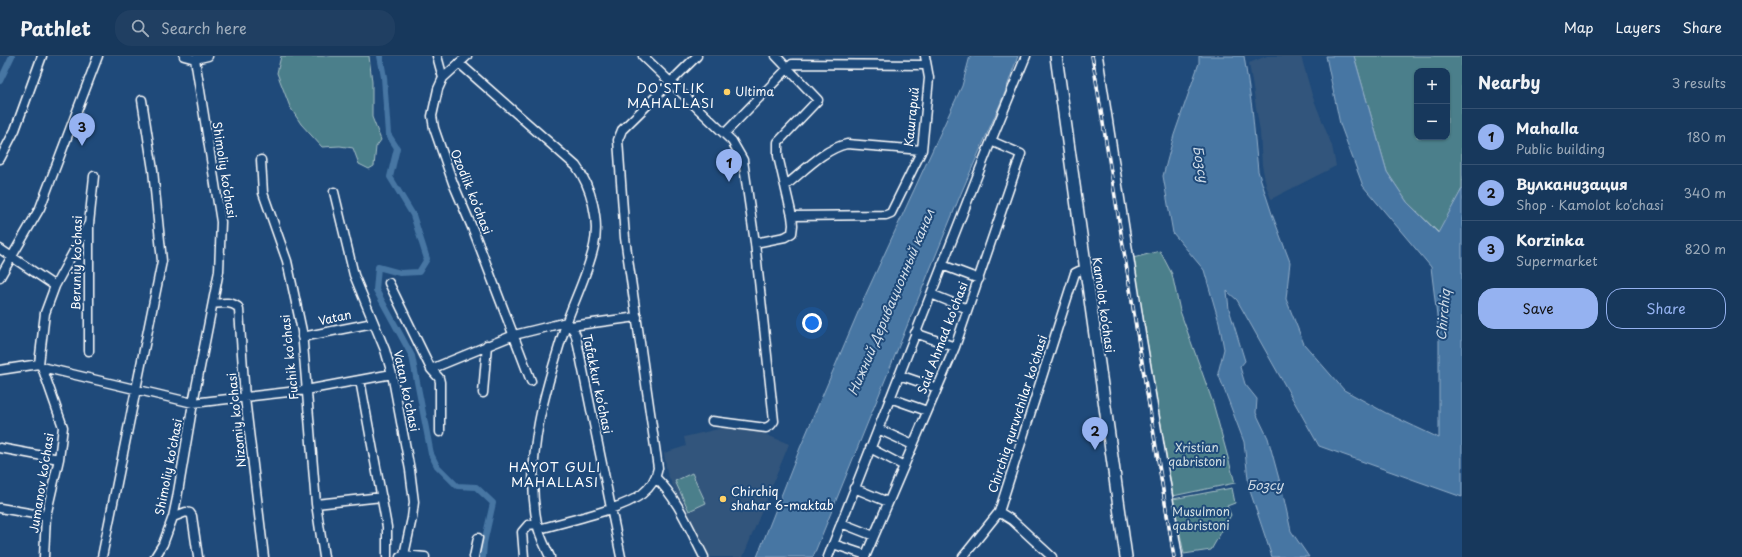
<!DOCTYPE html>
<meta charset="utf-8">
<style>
:root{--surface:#17385c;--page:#203f62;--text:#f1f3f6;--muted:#9eacbb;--line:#365272;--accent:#95b2f1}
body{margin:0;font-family:"Playpen Sans",sans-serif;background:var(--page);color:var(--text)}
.controls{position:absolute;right:12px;top:12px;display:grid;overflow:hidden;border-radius:8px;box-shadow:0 1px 3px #0004}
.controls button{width:36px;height:36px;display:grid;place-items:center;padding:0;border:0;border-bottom:1px solid var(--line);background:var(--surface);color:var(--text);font:20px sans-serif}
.you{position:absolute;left:812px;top:267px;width:14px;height:14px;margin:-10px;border:3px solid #fff;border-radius:50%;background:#1a73e8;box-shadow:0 0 0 6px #1a73e833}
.badge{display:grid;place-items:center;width:26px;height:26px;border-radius:50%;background:var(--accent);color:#111;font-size:13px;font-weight:700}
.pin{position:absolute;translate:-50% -33px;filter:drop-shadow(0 1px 2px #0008)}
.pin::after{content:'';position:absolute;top:21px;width:14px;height:12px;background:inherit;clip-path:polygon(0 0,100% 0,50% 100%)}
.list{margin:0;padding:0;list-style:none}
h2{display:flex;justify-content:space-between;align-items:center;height:52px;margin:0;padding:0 16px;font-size:17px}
h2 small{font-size:13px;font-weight:400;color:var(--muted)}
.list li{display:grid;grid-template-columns:26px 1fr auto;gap:12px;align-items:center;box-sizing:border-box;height:56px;padding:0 16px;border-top:1px solid var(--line)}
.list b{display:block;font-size:15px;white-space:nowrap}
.list p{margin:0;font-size:13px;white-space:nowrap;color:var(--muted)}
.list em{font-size:13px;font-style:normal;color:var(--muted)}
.actions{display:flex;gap:8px;padding:12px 16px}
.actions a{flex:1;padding:9px 0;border:1px solid var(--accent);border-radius:16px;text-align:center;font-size:14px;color:var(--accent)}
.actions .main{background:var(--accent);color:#111}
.icon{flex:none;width:22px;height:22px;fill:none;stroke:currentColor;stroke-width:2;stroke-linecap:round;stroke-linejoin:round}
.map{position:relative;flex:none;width:1462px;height:501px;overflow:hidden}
header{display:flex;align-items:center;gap:24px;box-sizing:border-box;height:56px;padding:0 20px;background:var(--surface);border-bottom:1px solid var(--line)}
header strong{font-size:19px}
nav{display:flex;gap:22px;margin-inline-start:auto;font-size:14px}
.search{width:280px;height:36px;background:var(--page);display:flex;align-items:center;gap:10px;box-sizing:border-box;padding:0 14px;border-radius:16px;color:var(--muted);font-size:15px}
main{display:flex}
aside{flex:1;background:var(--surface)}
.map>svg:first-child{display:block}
</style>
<header>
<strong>Pathlet</strong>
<div class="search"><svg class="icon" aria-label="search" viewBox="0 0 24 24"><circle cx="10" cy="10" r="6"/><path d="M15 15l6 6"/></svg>Search here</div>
<nav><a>Map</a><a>Layers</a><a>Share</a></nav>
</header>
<main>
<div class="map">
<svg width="1462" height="501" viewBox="0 0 1462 501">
<rect width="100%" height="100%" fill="#1f4a7a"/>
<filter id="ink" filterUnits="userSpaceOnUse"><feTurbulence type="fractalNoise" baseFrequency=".025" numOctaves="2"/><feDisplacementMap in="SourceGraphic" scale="8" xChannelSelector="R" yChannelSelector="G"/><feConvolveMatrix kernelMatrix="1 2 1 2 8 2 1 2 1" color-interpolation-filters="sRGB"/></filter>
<g filter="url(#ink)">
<path fill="#32557b" d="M1267,0H1301L1312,39L1332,90L1336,110L1271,143L1266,129L1262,109L1260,76L1249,7Z
M740,368L789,388L743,501H706L667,417L664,397L686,390L684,381Z"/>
<path fill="#4c7f8b" stroke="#a6bfc5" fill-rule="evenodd" d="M281,0H369L372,26V61L381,84L376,91L374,110L369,113L359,108L353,92L340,90L322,91L301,68L290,51L277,17Z
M1354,0H1462V133L1439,177L1407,146L1387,116ZM1417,15H1447V81H1417Z
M1160,195L1172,218L1180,255L1213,347L1235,427L1173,440L1133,202Z
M692,417L706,447L689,455L675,425Z
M1232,432L1235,447L1227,450L1231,459L1211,494L1184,498L1173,443Z"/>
<path fill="#4776a3" stroke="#91adc8" d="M970,0H1018L1004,39L962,135L813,501H757L800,392L865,240L962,30Z
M1199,0H1244L1252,52L1258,115L1272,158L1290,206L1286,243L1304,288L1344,334L1386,357L1439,382V277L1431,211L1363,130L1340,68L1326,0H1354L1387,116L1407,146L1438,177L1462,133V441L1319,390L1237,244L1227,235L1229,253L1245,305L1240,311L1245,328L1257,343L1256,357L1268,382L1282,434L1291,475L1309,501H1272L1249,432L1244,386L1218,317L1224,293L1219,266L1204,214L1173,177L1163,120L1174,79L1199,7Z"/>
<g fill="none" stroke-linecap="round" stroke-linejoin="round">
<path stroke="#4776a3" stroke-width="6" d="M380,0L384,21L388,78L397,92L390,121L413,159L427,203L419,216L400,217L378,211L376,234L412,300L431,398L437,410L457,430L476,431L493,447L484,487L483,501
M0,25L12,0"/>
<g stroke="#fff" stroke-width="11">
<path id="minor" d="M184,0L195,3
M437,0L443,22L438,33L432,60L434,72L453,127L474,176L531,325
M643,0L732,85L743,104L755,187L774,365L771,369L766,372L712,365
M1098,0L1139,266L1178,501
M195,3L208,0
M459,7L576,110C591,130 600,164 594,190C588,217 575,242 566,268C546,331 524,400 537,467C539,479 545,490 550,501
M443,22L467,0
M725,77L792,8L926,9
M0,103L15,74L42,0
M261,104L263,137L287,205L302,275L316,448L324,501
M785,130C804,115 824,93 847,88L922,94
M334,136L354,219L385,294L392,318L410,414L414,446L412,462L404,499
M792,160L886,159L891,157L922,94L929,22L925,0
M755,187L785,181L792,177L793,169L792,160L778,100V86L818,44L776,0
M0,193L55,230
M942,209L979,223
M0,221L40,152L98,0
M389,227L431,313L439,322L440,326V376
M931,238L968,253
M213,248C222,247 230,245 238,251L239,254L245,342L264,501
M567,266L574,275L576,280L621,501
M571,270L637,261
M915,277L955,291
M302,281L373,267
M89,295V168L94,120
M39,308L45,257L55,230L88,169
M42,311L63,371L59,403L46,460L44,501
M431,313L514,279L567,266
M0,314L39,308L42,311L193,347L306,334L392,318
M899,319L937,332
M360,324L387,471V501
M483,337L487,289
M890,342L927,355
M878,373L913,389
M0,392L59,403
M870,392L904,410
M656,422C678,443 690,474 704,501
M854,432L888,446
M316,448L382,441
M0,452L46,460
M999,456L1012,464L1052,501
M173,461L186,456L190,457L192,460L198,501
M841,467L874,480
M539,473C566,465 621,454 642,438C651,431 656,423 658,412L625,182L618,84L622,74L697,0
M833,488L866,499
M102,501L162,205L153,114L142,44
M155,501L163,488L173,461L177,442L193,347L219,215L221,166L195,3
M400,501L404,499L425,501
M474,501L478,482
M524,501L522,476L528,469L537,468
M828,501L991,85L1026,0
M865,501L955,291L1021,98L991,85
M963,501L999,456L1075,217L1079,215"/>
</g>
<g stroke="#fff" stroke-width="14">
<path id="major" d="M1056,0L1126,501"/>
</g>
<use href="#minor" stroke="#1f4a7a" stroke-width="8"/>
<use href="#major" stroke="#1f4a7a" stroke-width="11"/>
<g stroke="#fff" stroke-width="3.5">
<path id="rail" d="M1092,0L1174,501"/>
</g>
<use href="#rail" stroke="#1f4a7a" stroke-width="2" stroke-dasharray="6" stroke-linecap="butt"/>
</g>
</g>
<g fill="#ffd166" stroke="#1f4a7a" stroke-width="1.5">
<circle cx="727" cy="36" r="4"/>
<circle cx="723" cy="443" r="4"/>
</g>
<g text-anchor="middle" stroke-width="4" stroke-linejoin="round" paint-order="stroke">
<g font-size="12" fill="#fff" stroke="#1f4a7a" text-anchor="start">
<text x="735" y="40">Ultima</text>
<text x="731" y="440">Chirchiq<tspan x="731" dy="14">shahar 6-maktab</tspan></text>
</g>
<g font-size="12" fill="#fff" stroke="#1f4a7a">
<text transform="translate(912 61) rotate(-84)" y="4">Кашгарий</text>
<text transform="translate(224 114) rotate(81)" y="4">Shimoliy ko‘chasi</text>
<text transform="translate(471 136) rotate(68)" y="4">Ozodlik ko‘chasi</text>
<text transform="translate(77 207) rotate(-89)" y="4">Beruniy ko‘chasi</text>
<text transform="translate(1103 249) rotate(82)" y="4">Kamolot ko‘chasi</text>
<text transform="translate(335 262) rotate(-12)" y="4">Vatan</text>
<text transform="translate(943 282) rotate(-69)" y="4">Said Ahmad ko‘chasi</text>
<text transform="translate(290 301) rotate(-96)" y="4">Fuchik ko'chasi</text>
<text transform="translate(597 328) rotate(78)" y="4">Tafakkur ko‘chasi</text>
<text transform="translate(406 335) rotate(78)" y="4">Vatan ko'chasi</text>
<text transform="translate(1018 358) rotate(-72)" y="4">Chirchiq quruvchilar ko'chasi</text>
<text transform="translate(237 364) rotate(-96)" y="4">Nizomiy ko'chasi</text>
<text transform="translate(169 411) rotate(-79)" y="4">Shimoliy ko'chasi</text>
<text transform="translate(42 427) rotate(-81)" y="4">Jumanov ko‘chasi</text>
</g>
<g font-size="12" fill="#d2dfe2" stroke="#1f4a7a">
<text x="1197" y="396">Xristian<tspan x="1197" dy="14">qabristoni</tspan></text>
<text x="1201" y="460">Musulmon<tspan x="1201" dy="14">qabristoni</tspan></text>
</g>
<g font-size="13" letter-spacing="1" fill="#fff" stroke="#1f4a7a">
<text x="671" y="37">DO'STLIK<tspan x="671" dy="15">MAHALLASI</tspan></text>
<text x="555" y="416">HAYOT GULI<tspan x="555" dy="15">MAHALLASI</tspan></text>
</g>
<g font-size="13" font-style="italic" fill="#d1dde8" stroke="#1f4a7a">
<text transform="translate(1201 108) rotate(80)" y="5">Бозсу</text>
<text transform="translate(891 246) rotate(-67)" y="5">Нижний Деривационный канал</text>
<text transform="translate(1443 259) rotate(-85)" y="5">Chirchiq</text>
<text x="1265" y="434">Бозсу</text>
</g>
</g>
</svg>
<div class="controls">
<button>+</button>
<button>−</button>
</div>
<div class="you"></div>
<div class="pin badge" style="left:729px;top:126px">1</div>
<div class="pin badge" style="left:1095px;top:394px">2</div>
<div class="pin badge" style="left:82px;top:90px">3</div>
</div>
<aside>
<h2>Nearby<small>3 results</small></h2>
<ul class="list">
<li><span class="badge">1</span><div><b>Mahalla</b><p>Public building</p></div><em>180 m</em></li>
<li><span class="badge">2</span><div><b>Вулканизация</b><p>Shop · Kamolot ko‘chasi</p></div><em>340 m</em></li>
<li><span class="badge">3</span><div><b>Korzinka</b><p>Supermarket</p></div><em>820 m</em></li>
</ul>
<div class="actions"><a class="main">Save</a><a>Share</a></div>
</aside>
</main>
